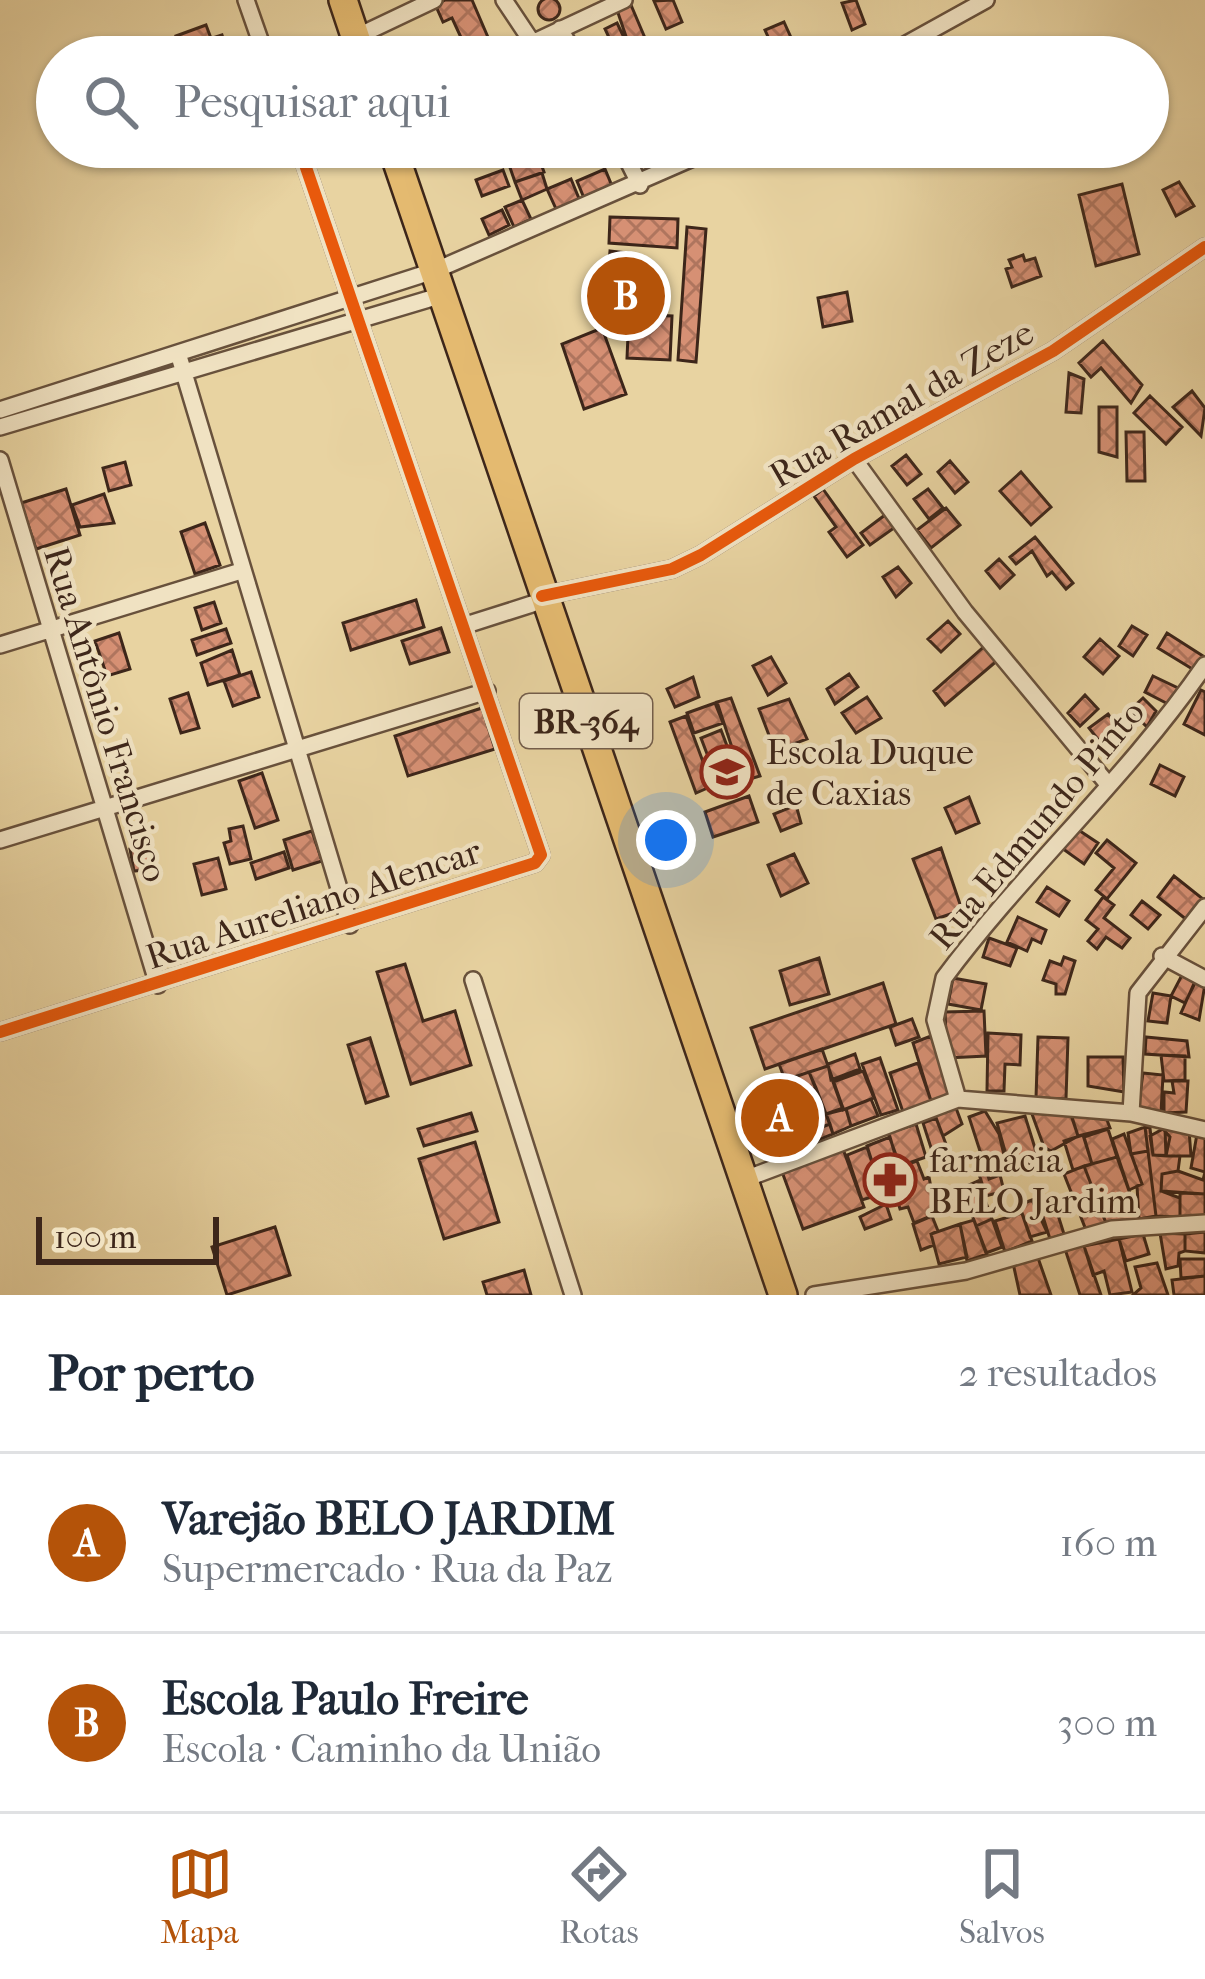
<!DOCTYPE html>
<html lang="pt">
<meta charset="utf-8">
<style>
:root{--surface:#fff;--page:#f6f6f7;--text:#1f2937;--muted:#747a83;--line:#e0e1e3;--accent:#b45309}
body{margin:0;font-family:"IM FELL French Canon",serif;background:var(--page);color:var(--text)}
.scale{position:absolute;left:36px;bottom:30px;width:183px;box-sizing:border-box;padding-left:12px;border:6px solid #3d261a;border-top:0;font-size:33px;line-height:42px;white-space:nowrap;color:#3d261a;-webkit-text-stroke:9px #f0e2c2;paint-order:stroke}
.you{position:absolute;left:666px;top:840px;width:42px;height:42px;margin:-30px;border:9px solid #fff;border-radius:50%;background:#1a73e8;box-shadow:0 0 0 18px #1a73e833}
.badge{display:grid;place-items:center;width:78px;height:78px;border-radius:50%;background:var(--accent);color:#fff;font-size:39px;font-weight:700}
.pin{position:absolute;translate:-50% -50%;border:6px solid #fff;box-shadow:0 3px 12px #0006}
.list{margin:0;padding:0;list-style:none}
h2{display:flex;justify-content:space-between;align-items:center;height:156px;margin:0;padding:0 48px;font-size:51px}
h2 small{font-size:39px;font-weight:400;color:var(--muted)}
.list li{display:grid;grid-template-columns:78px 1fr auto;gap:36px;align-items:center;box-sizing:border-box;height:180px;padding:0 48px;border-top:3px solid var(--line)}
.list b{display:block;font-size:45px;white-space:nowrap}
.list p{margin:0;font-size:39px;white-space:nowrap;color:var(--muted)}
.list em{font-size:39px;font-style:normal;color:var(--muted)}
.icon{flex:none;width:66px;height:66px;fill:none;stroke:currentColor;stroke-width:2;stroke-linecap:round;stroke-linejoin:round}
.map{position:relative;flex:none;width:1205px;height:1295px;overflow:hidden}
.search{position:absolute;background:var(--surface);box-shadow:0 3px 9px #0004;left:36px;right:36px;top:36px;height:132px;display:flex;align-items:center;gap:30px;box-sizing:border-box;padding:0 42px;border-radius:66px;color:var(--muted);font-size:45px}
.sheet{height:516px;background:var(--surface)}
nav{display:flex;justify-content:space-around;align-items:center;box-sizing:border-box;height:168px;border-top:3px solid var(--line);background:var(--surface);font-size:33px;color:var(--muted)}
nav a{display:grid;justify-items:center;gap:6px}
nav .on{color:var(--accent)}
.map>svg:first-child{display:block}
</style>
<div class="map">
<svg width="1205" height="1295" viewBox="0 0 1205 1295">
<defs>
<pattern id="building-cross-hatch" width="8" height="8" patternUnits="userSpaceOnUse" patternTransform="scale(3)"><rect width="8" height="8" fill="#d69074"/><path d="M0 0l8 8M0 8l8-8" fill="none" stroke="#af755e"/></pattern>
</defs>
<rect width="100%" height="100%" fill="#e8d3a1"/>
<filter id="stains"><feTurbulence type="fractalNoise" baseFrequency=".00167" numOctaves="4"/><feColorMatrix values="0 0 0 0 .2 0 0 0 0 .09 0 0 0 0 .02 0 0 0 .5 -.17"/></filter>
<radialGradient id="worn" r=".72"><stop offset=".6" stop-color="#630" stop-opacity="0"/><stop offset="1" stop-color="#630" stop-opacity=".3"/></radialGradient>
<path fill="url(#building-cross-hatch)" stroke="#3d261a" stroke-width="3" d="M538 9a11 11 0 1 1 22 0a11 11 0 1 1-22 0Z
M445,0H472L496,56L470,57L452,18L443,22L435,4Z
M673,0L682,22L666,29L654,1Z
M856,0L865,24L852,30L842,3Z
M631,5L653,57L632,54L617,10Z
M784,22L793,42L774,50L765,30Z
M617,23L632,54L624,57H618L605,29Z
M206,25L218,57H184L176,36Z
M222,35L229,57H188L185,47Z
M535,147L544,172L515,182L506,156Z
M605,169L612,186L584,198L577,181Z
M503,170L509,186L482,196L476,180Z
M542,173L547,189L522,200L515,182Z
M571,179L580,201L557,211L547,189Z
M1179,182L1194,206L1176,216L1163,190Z
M1122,184L1139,254L1096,266L1079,195Z
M522,200L531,219L514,227L505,207Z
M502,210L509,225L489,235L482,219Z
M610,217L678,219L677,248L609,243Z
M687,227L706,229L696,362L678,360Z
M610,251L628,253L622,321L604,319Z
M1023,255L1025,261L1035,258L1041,276L1012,287L1006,269L1012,267L1009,260Z
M847,292L852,321L823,327L818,298Z
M629,314L672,316L670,360L627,358Z
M602,328L626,394L584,409L562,344Z
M1103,341L1142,385L1131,403L1101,368L1091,377L1079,363Z
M1069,373L1084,379L1081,413L1066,412Z
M1192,391L1205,408L1201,436L1173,407Z
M1150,396L1182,427L1166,444L1134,413Z
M1099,407H1117V457L1099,452Z
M1126,432H1144L1145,481H1127Z
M906,455L921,474L907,485L892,466Z
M950,461L968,482L955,493L938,472Z
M125,462L131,485L109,491L103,468Z
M1021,472L1051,507L1031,525L1000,491Z
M66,489L80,535L36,549L21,503Z
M823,489L863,545L847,557L829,532L836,527L814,496Z
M928,489L943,508L929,519L914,499Z
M104,494L114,523L80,527L72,505Z
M946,508L960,525L931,548L917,530Z
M885,515L894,528L870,545L861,533Z
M205,523L220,565L195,574L181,532Z
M1035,537L1073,583L1066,589L1052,572L1047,576L1032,551L1016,564L1010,557Z
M999,559L1014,575L1000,588L986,571Z
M898,567L911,583L896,597L883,577Z
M416,600L424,627L351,650L343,623Z
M214,602L221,623L202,630L195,608Z
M948,621L960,634L941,652L928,639Z
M1132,626L1147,635L1133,656L1119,646Z
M441,628L449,652L410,664L402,641Z
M226,629L231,643L197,655L192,640Z
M119,633L130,669L107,676L95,641Z
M1167,633L1203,656L1194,670L1158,648Z
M1100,639L1119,656L1103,674L1084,657Z
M987,644L998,660L945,705L934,691Z
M232,650L240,675L208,685L201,663Z
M771,657L786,683L768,695L753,666Z
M251,672L259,697L233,706L224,681Z
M849,674L858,687L835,704L827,689Z
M1153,676L1178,688L1170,705L1145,692Z
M693,677L699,697L675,707L667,689Z
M1201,690L1205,692V735L1184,724Z
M188,693L199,728L181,733L170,699Z
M1085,695L1098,709L1080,726L1068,713Z
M867,697L881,718L856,733L842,713Z
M731,698L760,776L743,781L717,702Z
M1143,698L1156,711L1147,727L1130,710Z
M789,699L807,739L775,751L759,709Z
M715,703L723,723L694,733L687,713Z
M482,708L495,749L408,776L395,736Z
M1108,714L1121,732L1103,746L1089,728Z
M686,716L712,786L696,793L670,722Z
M721,730L740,780L720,788L701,738Z
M1160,765L1184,777L1175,796L1151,784Z
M262,773L278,820L255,828L239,781Z
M749,796L758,822L713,837L705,812Z
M969,797L979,823L956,833L945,808Z
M796,805L801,823L781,831L774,814Z
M243,826L251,859L230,864L224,843L231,841L229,829Z
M1077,829L1098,843L1084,864L1063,849Z
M312,831L322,861L293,870L284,840Z
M1107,840L1136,863L1107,899L1096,890L1114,868L1096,853Z
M151,846L154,869L134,871L130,849Z
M941,848L962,910L936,919L913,859Z
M284,852L289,868L256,879L251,863Z
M794,854L808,883L781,896L768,865Z
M218,858L226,889L202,895L194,864Z
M1174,876L1203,899L1187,920L1158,897Z
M1047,887L1069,901L1059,916L1037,902Z
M1103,897L1114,905L1104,918L1130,938L1122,948L1106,937L1097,949L1088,941L1098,929L1086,920Z
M1142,901L1160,915L1148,929L1131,915Z
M1018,917L1046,930L1041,943L1032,939L1027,951L1007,942Z
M989,938L1017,948L1010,966L983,957Z
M1064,957L1075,961L1065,994H1056V984L1043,980L1050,961L1061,965Z
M819,958L829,994L790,1005L780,971Z
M405,964L423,1021L455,1011L471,1065L411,1084L377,972Z
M1182,975L1195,983L1185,1003L1171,996Z
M953,978L986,984L981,1010L948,1004Z
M1196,979L1205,984L1199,1020L1181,1013Z
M883,983L896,1024L765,1069L751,1028Z
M1153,993L1171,996L1167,1023L1148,1021Z
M984,1011L986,1056L947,1058L945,1012Z
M912,1019L919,1037L896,1045L890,1027Z
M988,1033L1021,1035L1020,1065L1005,1064L1004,1091H987Z
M931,1036L951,1094L931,1101L913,1043Z
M1038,1037L1068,1038L1066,1099L1036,1098Z
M1146,1037L1187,1041L1189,1057L1145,1054Z
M370,1038L388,1096L366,1103L348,1045Z
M822,1049L828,1066L785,1080L779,1064Z
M855,1054L860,1069L831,1080L828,1064Z
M1161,1055L1185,1056V1080L1164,1081Z
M1088,1057H1123L1124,1092L1088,1086Z
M880,1058L898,1110L881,1115L862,1064Z
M918,1063L931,1101L903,1112L890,1073Z
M828,1066L843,1108L826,1114L809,1072Z
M863,1071L874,1098L843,1110L833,1082Z
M809,1072L816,1088L777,1102L792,1138L830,1124L833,1134L783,1155L779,1146L785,1143L774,1130L779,1129L772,1110L767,1113L763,1088Z
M1143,1073L1163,1075L1161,1113L1138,1109Z
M1172,1081H1188L1186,1112L1164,1113V1092L1174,1093Z
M816,1088L830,1124L792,1138L777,1102Z
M871,1099L878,1116L851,1126L846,1109Z
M956,1108L962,1124L943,1136L935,1115Z
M846,1109L851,1126L833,1134L826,1114Z
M985,1111L999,1134L1008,1172L989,1179L969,1117Z
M1039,1111L1071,1115L1078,1136L1051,1151L1044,1147L1032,1114Z
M471,1113L477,1131L424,1146L418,1129Z
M1071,1114L1107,1120L1110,1128L1078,1136Z
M1025,1116L1039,1161L1010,1169L997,1123Z
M936,1118L949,1152L934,1157L923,1123Z
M916,1124L926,1157L900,1166L888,1133Z
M1145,1127L1148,1151L1131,1154L1128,1133Z
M1145,1127L1150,1128L1153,1155L1180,1156L1178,1171L1162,1174L1161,1191L1180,1198V1217L1156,1216Z
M1108,1129L1117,1157L1092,1164L1084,1137Z
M1163,1129L1170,1137L1166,1156L1153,1155L1150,1136Z
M1165,1129L1189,1130L1191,1156H1166Z
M1124,1134L1142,1184L1129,1190L1112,1139Z
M1197,1134L1205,1136V1172L1191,1168Z
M1083,1135L1092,1164L1073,1170L1064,1141Z
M890,1137L906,1193L886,1205L867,1146Z
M475,1142L499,1222L444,1239L419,1159Z
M867,1147L882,1194L862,1200L847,1155Z
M843,1149L864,1207L803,1229L781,1169Z
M1148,1151L1156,1216L1139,1219L1137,1186L1142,1184L1131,1154Z
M1117,1157L1139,1219L1106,1223L1084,1166Z
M917,1161L924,1179L929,1177L936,1214L914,1223L908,1207L900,1209L897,1199L906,1193L899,1167Z
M1084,1166L1106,1223L1086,1230L1064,1174Z
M986,1169L989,1179L1000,1175L1004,1191L986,1196L978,1171Z
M1178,1171L1203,1180L1205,1172V1194L1161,1191L1162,1174Z
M978,1181L992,1219L976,1226L962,1188Z
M1180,1193L1205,1194V1219L1180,1217Z
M1052,1196L1064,1234L1050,1239L1038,1201Z
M1032,1200L1047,1232L1030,1237L1019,1205Z
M886,1204L891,1219L865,1229L860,1217Z
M1022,1213L1032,1241L1005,1252L995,1221Z
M932,1216L938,1231L931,1234L934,1245L921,1250L913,1224Z
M992,1219L1002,1247L986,1253L976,1226Z
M974,1220L987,1254L967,1261L960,1224Z
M960,1224L967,1257L939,1264L931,1234Z
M275,1227L290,1275L227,1295L212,1247Z
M1205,1232V1253L1185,1251V1234Z
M1160,1233L1185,1234V1251L1179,1253L1178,1266L1166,1269Z
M1143,1234L1149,1254L1126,1261L1119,1239Z
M1119,1239L1132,1292L1110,1295L1104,1271L1093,1275L1084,1246Z
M1082,1243L1084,1246L1101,1295H1080L1065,1249Z
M1037,1255L1051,1295H1020L1013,1263Z
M1180,1259H1205V1276L1181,1278Z
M1157,1263L1168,1295H1133L1141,1288L1135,1267Z
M524,1270L531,1295H487L483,1282Z
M1205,1276V1295H1174L1172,1280Z"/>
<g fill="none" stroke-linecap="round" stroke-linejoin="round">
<g stroke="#68513c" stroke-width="20">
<path id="street" d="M246,0L266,57
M504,0L532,42
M560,29L576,57
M356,37L434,0
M502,57L624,0
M883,57L986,0
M621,147L640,185
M434,271L718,147
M178,353L350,925
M0,410L421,275
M0,427L429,299
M854,459L965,612L1106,782
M0,460L158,985
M542,596L672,569L701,555L854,459L1053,351L1205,247
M466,625L532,604
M0,645L241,571
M0,840L487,691
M1162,956L1205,979
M473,980L573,1295
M0,1032L535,863L541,855L299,147
M958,1099L935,1020L944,978C1025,869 1128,777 1205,665
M1131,1113L1138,993L1205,907
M745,1179L958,1099L1131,1113L1205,1130
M814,1295L966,1271L1112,1229L1205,1223"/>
</g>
<g stroke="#3d261a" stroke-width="32">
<path id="highway" d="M343,0L362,57
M392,147L783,1295"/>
</g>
<use href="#street" stroke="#f0e2c2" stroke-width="15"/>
<use href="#highway" stroke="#e4ba70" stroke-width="27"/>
<g stroke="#f0e2c2" stroke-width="20">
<path id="cycleway" d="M542,596L672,569L701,555L854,459L1053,351L1205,247
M0,1032L535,863L541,855L299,147"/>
</g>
<use href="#cycleway" stroke="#e8590c" stroke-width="12"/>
</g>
<defs>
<g id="school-ring" transform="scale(2.7)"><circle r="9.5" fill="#f0e2c2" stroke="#8f2418" stroke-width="1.5"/><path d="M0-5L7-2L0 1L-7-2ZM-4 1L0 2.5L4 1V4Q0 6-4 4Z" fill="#8f2418"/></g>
<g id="pharmacy-ring" transform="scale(2.7)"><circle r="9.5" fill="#f0e2c2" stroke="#8f2418" stroke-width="1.5"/><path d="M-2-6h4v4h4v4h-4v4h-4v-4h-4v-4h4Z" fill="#8f2418"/></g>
</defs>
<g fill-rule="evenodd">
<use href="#school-ring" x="727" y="772"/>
<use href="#pharmacy-ring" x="890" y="1180"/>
</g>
<g text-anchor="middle" stroke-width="9" stroke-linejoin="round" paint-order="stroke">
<rect fill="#f0e2c2" stroke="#735e4c" stroke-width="3" x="520" y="694" width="132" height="54" rx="9"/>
<g font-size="33" font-weight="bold" fill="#3d261a">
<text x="586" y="733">BR-364</text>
</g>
<g font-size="36" fill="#3d261a" stroke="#f0e2c2">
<text transform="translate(901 403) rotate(-30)" y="13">Rua Ramal da Zeze</text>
<text transform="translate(107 714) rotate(73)" y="13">Rua Antônio Francisco</text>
<text transform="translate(1036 824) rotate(-50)" y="13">Rua Edmundo Pinto</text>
<text transform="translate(313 903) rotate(-18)" y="13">Rua Aureliano Alencar</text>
</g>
<g font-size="36" fill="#3d261a" stroke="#f0e2c2" text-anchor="start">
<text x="766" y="764">Escola Duque<tspan x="766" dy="41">de Caxias</tspan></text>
<text x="929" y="1172">farmácia<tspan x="929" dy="41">BELO Jardim</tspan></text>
</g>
</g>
<rect width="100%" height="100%" filter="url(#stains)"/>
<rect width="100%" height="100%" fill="url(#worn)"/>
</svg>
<div class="scale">100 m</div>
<div class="you"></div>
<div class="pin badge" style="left:780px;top:1118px">A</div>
<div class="pin badge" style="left:626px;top:296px">B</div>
<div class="search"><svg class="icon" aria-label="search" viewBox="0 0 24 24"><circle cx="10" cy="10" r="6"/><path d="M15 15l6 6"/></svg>Pesquisar aqui</div>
</div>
<section class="sheet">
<h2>Por perto<small>2 resultados</small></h2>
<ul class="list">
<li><span class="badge">A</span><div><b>Varejão BELO JARDIM</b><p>Supermercado · Rua da Paz</p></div><em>160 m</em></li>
<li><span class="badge">B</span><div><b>Escola Paulo Freire</b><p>Escola · Caminho da União</p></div><em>300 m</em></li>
</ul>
</section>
<nav>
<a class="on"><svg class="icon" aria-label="map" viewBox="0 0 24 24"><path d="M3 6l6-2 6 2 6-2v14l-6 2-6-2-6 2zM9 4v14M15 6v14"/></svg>Mapa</a>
<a><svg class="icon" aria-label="directions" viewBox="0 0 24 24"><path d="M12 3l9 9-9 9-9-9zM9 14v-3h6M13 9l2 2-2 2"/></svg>Rotas</a>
<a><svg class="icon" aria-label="saved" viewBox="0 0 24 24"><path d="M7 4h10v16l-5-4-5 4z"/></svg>Salvos</a>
</nav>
